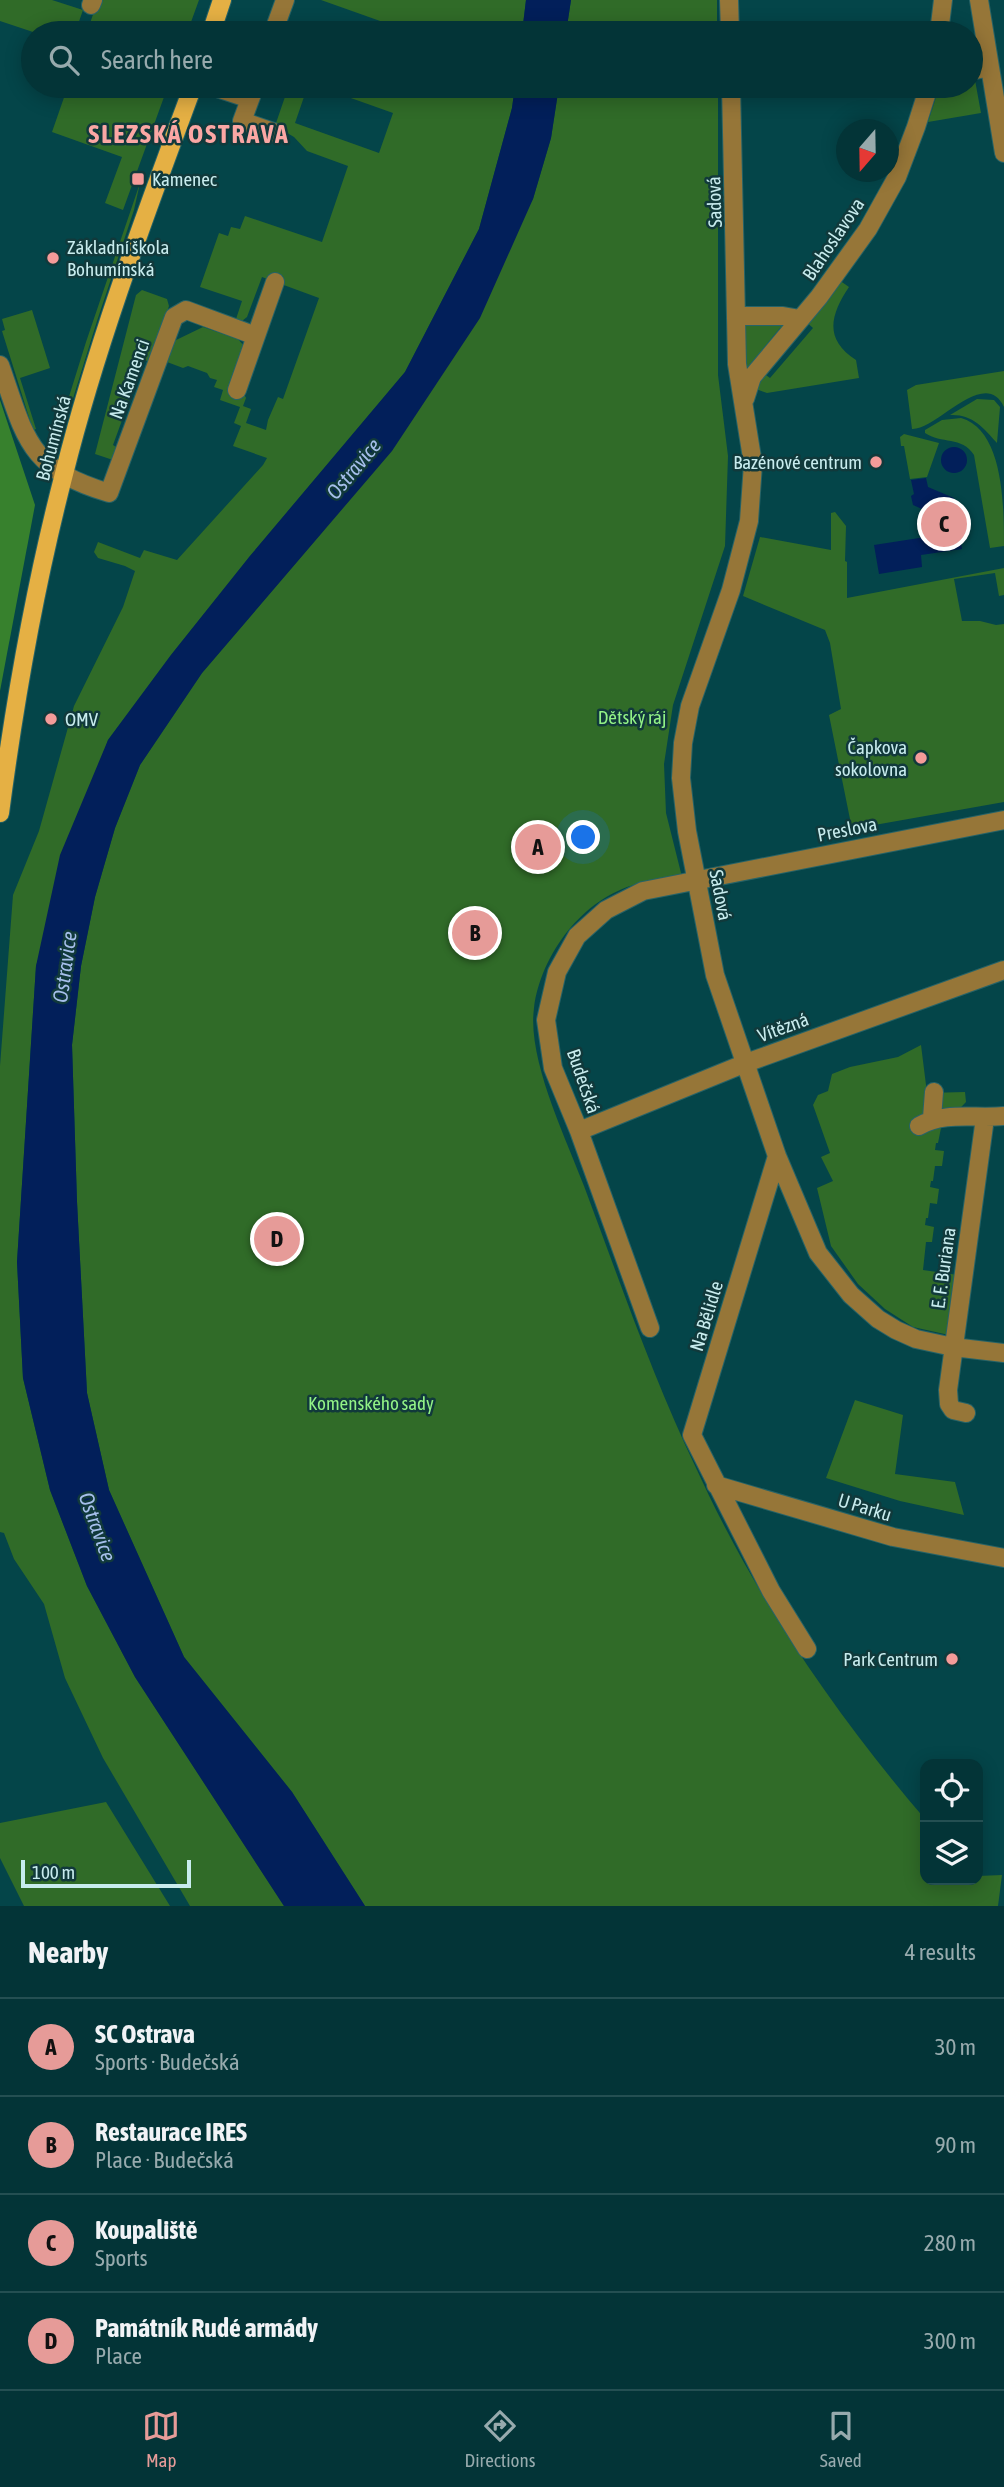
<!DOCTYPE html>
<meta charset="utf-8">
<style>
:root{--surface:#033437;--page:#113f42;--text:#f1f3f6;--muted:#97aaad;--line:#244f52;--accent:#e69b98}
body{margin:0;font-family:"Asap Condensed",sans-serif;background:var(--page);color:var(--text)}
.controls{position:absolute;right:21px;bottom:21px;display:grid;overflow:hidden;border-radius:14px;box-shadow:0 4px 18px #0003}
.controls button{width:63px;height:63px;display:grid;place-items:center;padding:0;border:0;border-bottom:2px solid var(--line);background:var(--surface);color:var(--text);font:35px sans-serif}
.compass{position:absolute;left:836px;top:119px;width:63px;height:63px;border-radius:50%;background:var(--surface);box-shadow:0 4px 18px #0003;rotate:200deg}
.scale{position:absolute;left:21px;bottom:18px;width:170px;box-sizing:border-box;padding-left:7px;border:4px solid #c8ecee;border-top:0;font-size:19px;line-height:24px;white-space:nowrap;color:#c8ecee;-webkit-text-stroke:5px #11393b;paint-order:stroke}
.you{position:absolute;left:584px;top:838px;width:24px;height:24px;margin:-18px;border:5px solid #fff;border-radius:50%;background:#1a73e8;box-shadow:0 0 0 10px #1a73e833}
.badge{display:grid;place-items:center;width:46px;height:46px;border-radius:50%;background:var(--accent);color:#111;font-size:23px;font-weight:700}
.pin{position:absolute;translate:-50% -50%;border:4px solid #fff;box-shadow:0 2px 7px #0006}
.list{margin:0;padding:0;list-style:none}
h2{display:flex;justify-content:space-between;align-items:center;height:91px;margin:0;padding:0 28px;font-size:30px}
h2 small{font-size:23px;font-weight:400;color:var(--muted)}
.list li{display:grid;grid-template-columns:46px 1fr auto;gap:21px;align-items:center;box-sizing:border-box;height:98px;padding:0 28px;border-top:2px solid var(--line)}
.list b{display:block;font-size:26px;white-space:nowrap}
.list p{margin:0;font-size:23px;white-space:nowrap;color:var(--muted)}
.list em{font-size:23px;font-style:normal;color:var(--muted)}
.icon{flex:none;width:38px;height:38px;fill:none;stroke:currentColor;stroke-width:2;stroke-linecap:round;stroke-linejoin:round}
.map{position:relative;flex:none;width:1004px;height:1906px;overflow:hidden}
.search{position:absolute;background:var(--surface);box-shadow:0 4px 18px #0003;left:21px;right:21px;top:21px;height:77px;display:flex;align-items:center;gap:18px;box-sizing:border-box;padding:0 24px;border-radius:38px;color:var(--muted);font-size:26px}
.sheet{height:483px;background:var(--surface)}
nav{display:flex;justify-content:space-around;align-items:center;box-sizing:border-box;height:98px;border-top:2px solid var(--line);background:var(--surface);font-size:19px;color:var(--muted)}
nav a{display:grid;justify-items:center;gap:4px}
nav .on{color:var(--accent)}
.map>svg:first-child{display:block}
</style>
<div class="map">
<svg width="1004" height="1906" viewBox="0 0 1004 1906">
<rect width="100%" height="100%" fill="#044549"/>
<path fill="#306b28" d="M0,0H52L83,10L75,33H36L0,21Z
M98,0H199L187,33H102L88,29Z
M321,0H526L522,33H395L397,27Z
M571,0H717V33H566Z
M975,80L981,113L928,122L939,88L971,86V81Z
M68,86H168L123,210L105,203L122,157L52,132Z
M317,86H515L512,108L479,229L405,372L250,556L171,655L108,740L36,966L17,1262L23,1378L50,1490L87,1586L135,1677L284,1906H190L103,1758L65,1678L44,1604L14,1559L4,1533L0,1532V1066L13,895L39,831L74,706L123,607L135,571L125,566L98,558L94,552L98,542L140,558L144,550L177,560L263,465L267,458L233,446L241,426L234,423L240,407L220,400L223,390L214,387L217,380L210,378L207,373L188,366L183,368L167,362L174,341L203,327L238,339L244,346V394L246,398L243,406L251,409L246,423L266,430L268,420L278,397L283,399L319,298L262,277L247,317L242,321L236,319L242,301L200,287L219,233L228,236L231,227L240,229L245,216L322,242L348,166L307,151L294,137L275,126L288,88L305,94L295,123L379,153L393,113Z
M559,86H718V375L728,456L725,546L673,705L664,764L666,813L682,877C667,879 652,881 637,884C583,898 541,954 534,1008C527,1059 566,1138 584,1186C620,1282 653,1378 697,1470C755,1597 835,1714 925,1819V1880H978V1876L1002,1875L998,1906H365L292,1792L184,1657L109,1490L87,1393L77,1202L72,1045L81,966L95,897L115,828L140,765L202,673L323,531L533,199L551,138Z
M140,183L134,210L97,321L62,434L58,432L86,342Z
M839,280L849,287C831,314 823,339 856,360L859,378L767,393L756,389L762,372L770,378L813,328L804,320Z
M142,290L167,299L169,306L151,362L144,360L113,445L116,447L113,457L117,458L116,461L95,454L136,295Z
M32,310L50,368L20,378L36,429L33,430L2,331L5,330L2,319Z
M780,324L786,326L785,330L780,328L762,350V356L758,355L752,362L754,365L751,368H745L742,325Z
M1004,371V407C985,366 937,430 912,429L907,390L916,385Z
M977,399L994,400L1000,407L997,443C983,427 972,414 950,415Z
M961,418C1004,430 1004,507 1004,546L990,548L974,455C962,436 941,444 925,433V430L942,420Z
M904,434L939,443L927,477L910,479L904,446H901L900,437Z
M835,512L846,526L845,561L847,562V598L1004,568V595L999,596L995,573L954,579L962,621H980L996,625L1004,624V802L852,829L829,715L841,709L830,643L825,630L743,596L760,537L831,550V513Z
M921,1045L927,1093L965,1092L966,1102L941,1128L938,1143H936L935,1150L944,1151L942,1166H935L933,1181H931L930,1187L939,1189L937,1204L930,1203L928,1218H926L925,1225L934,1227L932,1242H926L923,1270L958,1275L949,1335L913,1327L885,1309L858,1284L831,1246L817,1188L833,1181L821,1157L830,1153L813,1105L818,1095L828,1091L832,1074L850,1067L898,1057Z
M855,1400L903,1415L895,1474L955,1482L964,1515L900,1501L826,1478Z
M106,1802L170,1906H24L0,1858V1823Z"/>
<path fill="#37812d" d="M0,400L35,505L0,691Z"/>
<path fill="#021f5a" d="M526,0H571L566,33H522Z
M515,86H559L551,138L533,199L480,318L392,451L202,673L140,765L115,828L95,897L81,966L72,1045L77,1202L87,1393L109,1490L184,1657L292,1792L365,1906H284L135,1677L87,1586L50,1490L23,1378L17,1262L36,966L60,855L108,740L171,655L250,556L405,372L479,229L512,108Z
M941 460a13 13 0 1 1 26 0a13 13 0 1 1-26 0Z
M926,478L928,487L954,498L962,549L921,555L922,567L879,574L874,545L932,536L930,525L925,524L922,509L913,505L911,496L914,494L911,480Z"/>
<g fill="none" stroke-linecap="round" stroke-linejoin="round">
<g stroke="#276367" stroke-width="20">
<path id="minor" d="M729,0L730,33
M979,0L1004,153
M91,5L93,0
M273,33L285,0
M939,33L943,0
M971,71L989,67
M211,86L250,99
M255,86L242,121L276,133
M731,86L737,364L753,464L749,521L731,590L690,706L683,743L681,778L687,831L715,975L777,1156L818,1253L851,1295L878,1319L896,1330L916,1339L953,1347L1004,1353
M738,316H783L800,319
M0,365C26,439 27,468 109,493L174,317L186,310L256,336
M237,390L275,282
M745,399L752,377L819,297L868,229L897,177L916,127L929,86
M932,1118L934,1092
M919,1126C945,1111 975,1119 1004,1116
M579,1131L746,1063L1004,970
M777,1156L692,1435L771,1591L807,1649
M650,1328L579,1131L553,1068L546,1020L557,972L577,936L606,910L643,891L1004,820
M966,1413L953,1410L949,1404L948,1390L985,1118
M716,1485L893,1537L1004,1558"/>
</g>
<g stroke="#276367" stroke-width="20">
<path id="major" d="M211,33L222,0
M0,813C15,699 35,585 64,474C97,342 146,213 193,86"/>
</g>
<use href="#minor" stroke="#967638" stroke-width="18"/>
<use href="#major" stroke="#e5b044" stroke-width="18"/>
</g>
<g fill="#f59b99" stroke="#11393b" stroke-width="2.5">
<rect x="131" y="172" width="14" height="14" rx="3.5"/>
<circle cx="53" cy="258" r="7"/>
<circle cx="876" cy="462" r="7"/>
<circle cx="51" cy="719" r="7"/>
<circle cx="921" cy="758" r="7"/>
<circle cx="952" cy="1659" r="7"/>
</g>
<g text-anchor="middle" stroke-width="5" stroke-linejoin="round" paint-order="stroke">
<g font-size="19" fill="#c8ecee" stroke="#11393b" text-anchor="start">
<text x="152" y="186">Kamenec</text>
<text x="67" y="254">Základní škola<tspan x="67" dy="22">Bohumínská</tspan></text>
<text x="862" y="469" text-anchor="end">Bazénové centrum</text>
<text x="65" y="726">OMV</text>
<text x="907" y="754" text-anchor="end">Čapkova<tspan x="907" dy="22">sokolovna</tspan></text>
<text x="938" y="1666" text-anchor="end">Park Centrum</text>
</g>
<g font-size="19" fill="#c8ecee" stroke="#11393b">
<text transform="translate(714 202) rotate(-92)" y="7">Sadová</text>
<text transform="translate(833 239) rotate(-56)" y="7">Blahoslavova</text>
<text transform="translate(129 379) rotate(-70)" y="7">Na Kamenci</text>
<text transform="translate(53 438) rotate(-75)" y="7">Bohumínská</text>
<text transform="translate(847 829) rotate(-11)" y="7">Preslova</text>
<text transform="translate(721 895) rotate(79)" y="7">Sadová</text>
<text transform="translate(783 1027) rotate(-20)" y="7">Vítězná</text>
<text transform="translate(584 1081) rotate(71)" y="7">Budečská</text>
<text transform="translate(943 1268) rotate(-82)" y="7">E. F. Buriana</text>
<text transform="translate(706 1316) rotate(-73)" y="7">Na Bělidle</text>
<text transform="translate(865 1507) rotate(17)" y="7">U Parku</text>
</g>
<g font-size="19" fill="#92f286" stroke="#11393b">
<text x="632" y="724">Dětský ráj</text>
<text x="371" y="1410">Komenského sady</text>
</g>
<g font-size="21" font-style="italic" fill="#a6bfeb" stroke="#11393b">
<text transform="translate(354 469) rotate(-50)" y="7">Ostravice</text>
<text transform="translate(65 967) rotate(-82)" y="7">Ostravice</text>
<text transform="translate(97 1527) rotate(70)" y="7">Ostravice</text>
</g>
<g font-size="26" font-weight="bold" letter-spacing="2" fill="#fba7a4" stroke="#11393b">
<text x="189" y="143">SLEZSKÁ OSTRAVA</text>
</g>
</g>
</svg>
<div class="controls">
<button><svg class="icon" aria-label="locate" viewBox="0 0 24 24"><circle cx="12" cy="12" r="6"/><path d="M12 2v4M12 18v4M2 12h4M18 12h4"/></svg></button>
<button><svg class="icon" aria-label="layers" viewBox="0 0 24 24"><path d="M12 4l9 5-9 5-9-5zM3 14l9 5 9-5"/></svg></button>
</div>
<svg class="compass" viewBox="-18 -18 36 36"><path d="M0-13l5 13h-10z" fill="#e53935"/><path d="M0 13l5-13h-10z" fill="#97aaad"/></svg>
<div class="scale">100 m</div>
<div class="you"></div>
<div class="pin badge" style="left:538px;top:847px">A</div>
<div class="pin badge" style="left:475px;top:933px">B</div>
<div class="pin badge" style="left:944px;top:524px">C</div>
<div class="pin badge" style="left:277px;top:1239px">D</div>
<div class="search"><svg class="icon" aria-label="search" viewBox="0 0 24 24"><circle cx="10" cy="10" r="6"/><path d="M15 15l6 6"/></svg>Search here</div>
</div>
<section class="sheet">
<h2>Nearby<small>4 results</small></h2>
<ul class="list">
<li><span class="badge">A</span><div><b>SC Ostrava</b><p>Sports · Budečská</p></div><em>30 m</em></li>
<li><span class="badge">B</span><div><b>Restaurace IRES</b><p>Place · Budečská</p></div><em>90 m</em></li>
<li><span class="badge">C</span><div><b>Koupaliště</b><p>Sports</p></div><em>280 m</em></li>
<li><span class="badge">D</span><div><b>Památník Rudé armády</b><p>Place</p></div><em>300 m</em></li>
</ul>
</section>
<nav>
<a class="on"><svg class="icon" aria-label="map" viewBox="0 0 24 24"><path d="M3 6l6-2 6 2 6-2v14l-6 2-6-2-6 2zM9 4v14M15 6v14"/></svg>Map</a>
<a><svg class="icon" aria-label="directions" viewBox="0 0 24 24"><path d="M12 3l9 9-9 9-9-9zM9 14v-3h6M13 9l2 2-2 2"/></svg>Directions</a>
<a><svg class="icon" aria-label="saved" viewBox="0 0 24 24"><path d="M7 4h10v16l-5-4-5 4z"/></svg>Saved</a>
</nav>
